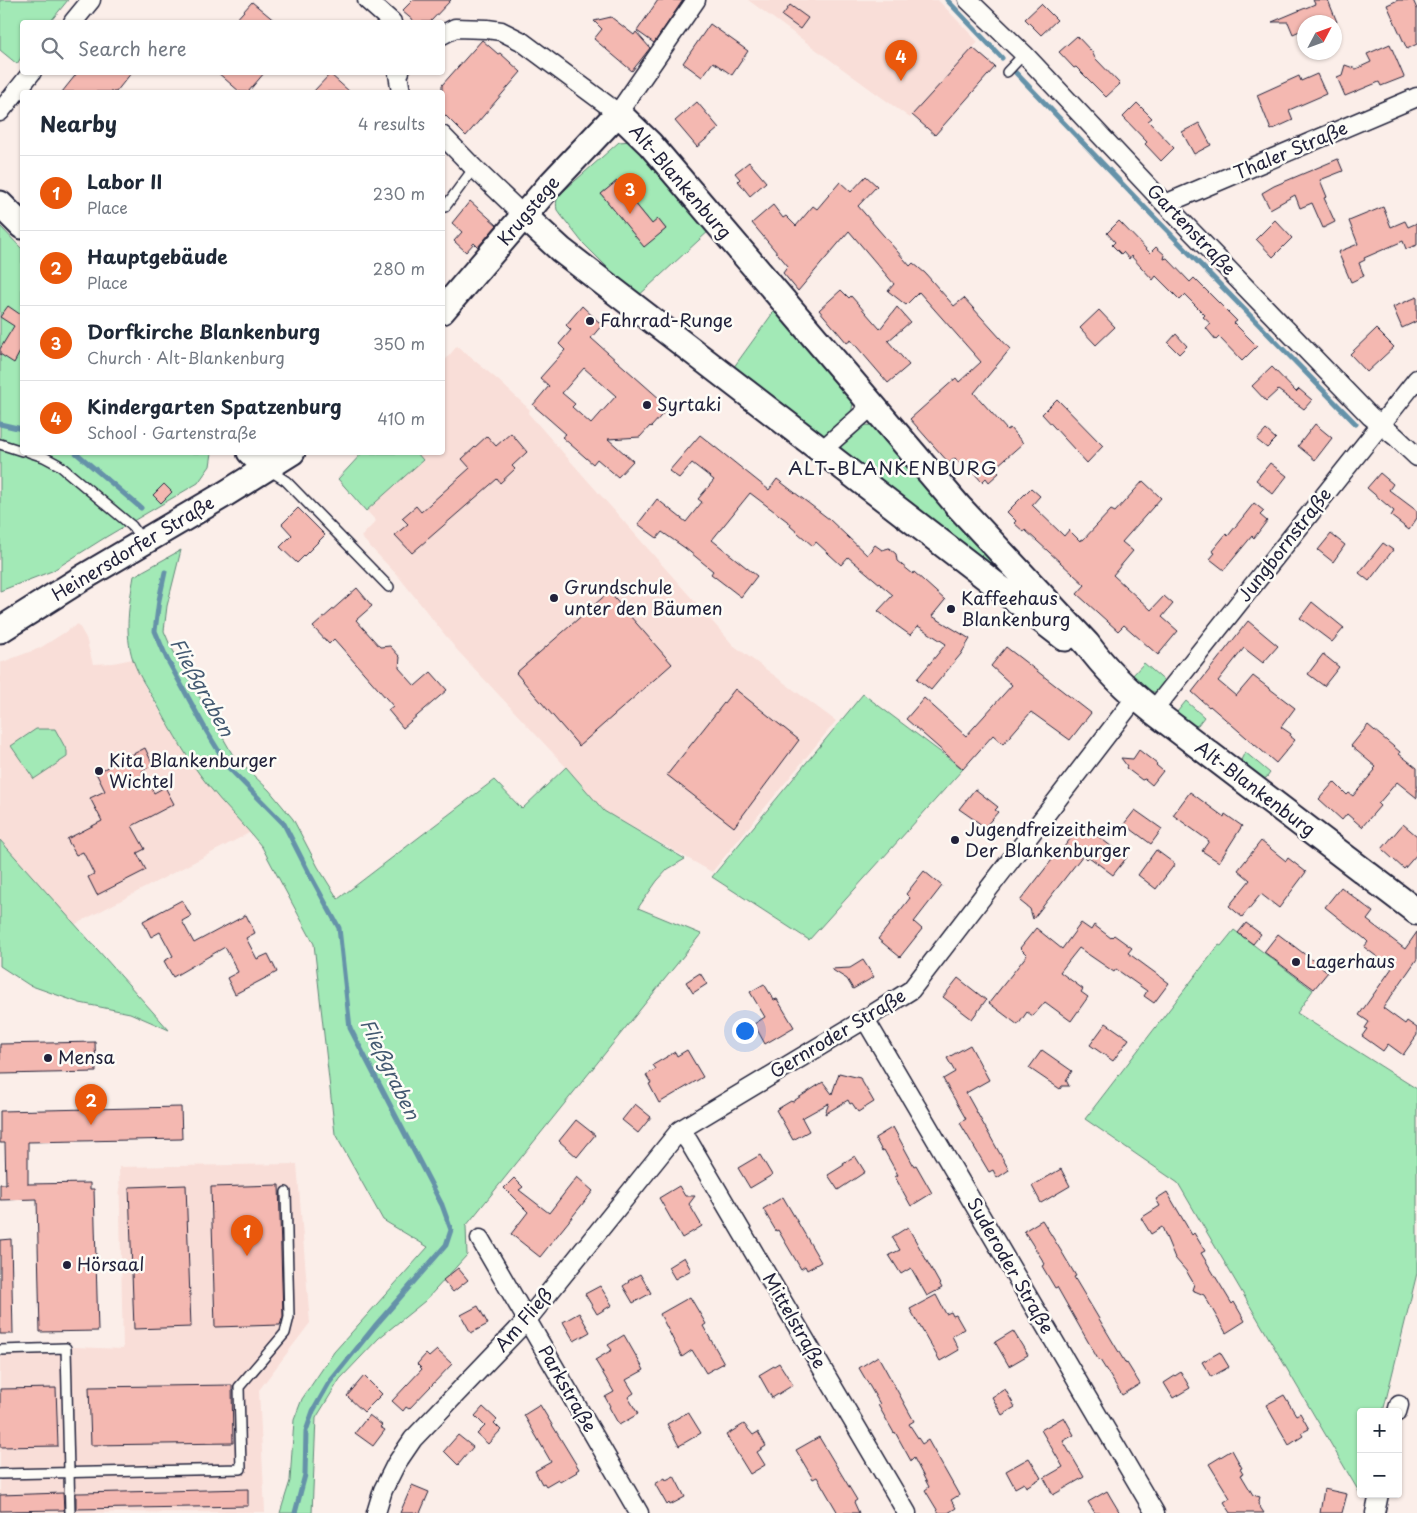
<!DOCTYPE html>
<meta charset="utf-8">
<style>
:root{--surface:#fff;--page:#f6f6f7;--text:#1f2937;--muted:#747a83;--line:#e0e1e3;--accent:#ea580c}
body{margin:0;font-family:"Playpen Sans",sans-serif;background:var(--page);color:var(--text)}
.controls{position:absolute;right:15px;bottom:15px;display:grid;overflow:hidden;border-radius:5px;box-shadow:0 1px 4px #0004}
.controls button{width:45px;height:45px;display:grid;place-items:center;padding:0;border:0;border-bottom:1px solid var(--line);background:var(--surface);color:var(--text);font:25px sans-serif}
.compass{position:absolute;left:1297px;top:15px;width:45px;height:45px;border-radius:50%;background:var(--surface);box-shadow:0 1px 4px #0004;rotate:49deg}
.you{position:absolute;left:744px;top:1030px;width:18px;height:18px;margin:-12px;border:4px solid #fff;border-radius:50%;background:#1a73e8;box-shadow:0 0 0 8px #1a73e833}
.badge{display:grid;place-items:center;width:32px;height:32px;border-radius:50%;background:var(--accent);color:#fff;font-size:16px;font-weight:700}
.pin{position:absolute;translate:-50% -41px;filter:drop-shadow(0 1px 2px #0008)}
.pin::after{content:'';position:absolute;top:26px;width:18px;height:15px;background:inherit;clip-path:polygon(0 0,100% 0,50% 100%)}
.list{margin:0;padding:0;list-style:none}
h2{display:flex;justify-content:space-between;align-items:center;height:65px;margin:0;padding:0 20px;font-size:21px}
h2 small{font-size:16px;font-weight:400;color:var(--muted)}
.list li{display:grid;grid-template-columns:32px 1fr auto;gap:15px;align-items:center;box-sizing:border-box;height:75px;padding:0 20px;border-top:1px solid var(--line)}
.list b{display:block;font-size:19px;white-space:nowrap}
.list p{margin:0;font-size:16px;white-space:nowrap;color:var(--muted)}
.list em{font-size:16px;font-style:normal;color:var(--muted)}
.icon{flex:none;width:28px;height:28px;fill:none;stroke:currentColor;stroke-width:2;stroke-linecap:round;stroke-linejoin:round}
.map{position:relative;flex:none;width:1417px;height:1513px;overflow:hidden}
.search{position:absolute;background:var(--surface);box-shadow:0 1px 4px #0004;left:20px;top:20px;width:425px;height:55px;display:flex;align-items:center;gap:12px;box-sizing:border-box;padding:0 18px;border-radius:5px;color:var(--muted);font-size:19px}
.panel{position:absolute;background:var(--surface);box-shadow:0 1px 4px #0004;left:20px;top:90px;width:425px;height:365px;border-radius:5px}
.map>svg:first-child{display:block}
</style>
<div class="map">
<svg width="1417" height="1513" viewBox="0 0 1417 1513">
<rect width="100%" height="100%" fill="#fbeee9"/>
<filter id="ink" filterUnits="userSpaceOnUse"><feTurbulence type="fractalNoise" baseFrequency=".02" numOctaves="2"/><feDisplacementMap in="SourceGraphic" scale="10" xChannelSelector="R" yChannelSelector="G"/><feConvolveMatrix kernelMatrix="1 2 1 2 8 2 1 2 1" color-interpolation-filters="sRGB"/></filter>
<g filter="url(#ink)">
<path fill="#f9ded8" d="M748,0H938L978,42L910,118Z
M457,346L498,380L530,410L528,413L733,645L836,721L712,872L604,811L566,767L457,650L399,577L361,537L376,521L338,479L362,453L442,452L443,363Z
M78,624L86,638L93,664L113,663L133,659L144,685L188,757L208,784L251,832L74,925L0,840V663L40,648Z
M297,1164L310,1323L259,1390L265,1512L0,1513V1344L123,1349L119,1167Z"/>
<path fill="#a2e9b6" stroke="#628678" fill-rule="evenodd" d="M0,0H68L50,22H22V56L17,64L0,50Z
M631,141L711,229L635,299L626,286L582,242L557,210C556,205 556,202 558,196L619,142ZM617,181L652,224L658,219L666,229L644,246L601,194Z
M0,226L22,249V452L212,453L210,466L198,483L106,537L52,571L0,591Z
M775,310L851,396L853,402L851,416L825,437L819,438L731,371Z
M865,425L877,426L1048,612L840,451C841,440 854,429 865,425Z
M362,453H417L423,460L366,511L338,479Z
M181,550L167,606L164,631L170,645L234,757L269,790L293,819L318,867L338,899L494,780L522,809L566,767L604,811L685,859L668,869L657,881L638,908L701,934L466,1226L467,1255L425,1301L379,1338L340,1379L316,1418L312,1513H280L290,1481L294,1420L302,1399L334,1352L428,1247L383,1220L335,1134L314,944L262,847C245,825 224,806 207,784C188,760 173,733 158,706C149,691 139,677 133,660C124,633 129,604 134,576Z
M1144,663L1168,684C1165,687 1161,691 1157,692C1149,694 1138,680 1133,675Z
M863,694L963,769L809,940L712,877Z
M1186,701L1204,717L1198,725L1195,726L1177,712Z
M36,729H55L67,751V757L34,779L11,746Z
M1245,752L1270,773L1267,777L1264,779L1241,760Z
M0,840L169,1030L130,1013L80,1003L29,985L0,966Z
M1234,930L1313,990L1297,1013L1417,1089V1273L1383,1412H1361V1494H1363L1362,1497L1178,1183L1085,1119L1219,945L1221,946Z"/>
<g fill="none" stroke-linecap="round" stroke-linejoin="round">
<path stroke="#6592a9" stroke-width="5" d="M947,0L1002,58
M1016,73L1152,215L1356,424
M0,424L22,429
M75,452L141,508
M165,572L159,600L155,631L167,659L207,732L229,768L284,824L309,873L339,928L350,1028L442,1205L451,1230L446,1245L375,1326L329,1383L313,1411L306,1431L305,1475L295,1513"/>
</g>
<path fill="#f4b8b1" stroke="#22223b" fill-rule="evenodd" d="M413,0H451L430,22H415L402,11Z
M658,0H683L654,43L637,31Z
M1313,0H1328L1337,22H1304V29L1293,34L1288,22H1272L1315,4Z
M1398,0H1413L1417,9V44L1407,49L1387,5Z
M252,2L276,22H234Z
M1041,4L1057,20L1041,35L1025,19Z
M790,5L808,18L800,29L782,16Z
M611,17L634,35L636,32L650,48L632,71L594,39L602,29L594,21Z
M710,24L748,51L732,75L713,62L702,77L683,63Z
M1077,36L1092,52L1095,58L1120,84L1106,97L1076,67L1074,68L1059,52Z
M482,40L498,54L500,53L521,72L466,136L442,112V85Z
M1390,44L1404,77L1381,86L1379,82L1345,96L1337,77L1342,75L1345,65L1356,69L1371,62L1367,54Z
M973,48L995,67L935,135L912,115Z
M78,72H132L116,92H62Z
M217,72H265L248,92H240Z
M330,74L350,92H313Z
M1317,74L1326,94L1289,110L1293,120L1271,130L1257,95L1299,76L1301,81Z
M697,102L719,128L697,147L675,121Z
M1137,103L1152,118L1148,121L1174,148L1161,161L1145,144L1147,142L1123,117Z
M1199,123L1211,145L1194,154L1182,132Z
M1338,159L1343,171L1320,180L1327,197L1324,198L1335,222L1323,228L1312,203L1300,208L1295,195L1270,209L1262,193L1274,186Z
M749,162L766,182L750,196L738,181L740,179L735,173Z
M866,176L877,186L858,206L910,266L913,263L925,273L954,306L964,298L1010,349L974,393L1007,430L1010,428L1023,443L997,466L998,467L995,469L999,473L989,482L986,478L982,482L973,472L971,475L955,458L949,463L910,419L956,378L959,382L981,362L919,292L906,305L888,291L894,284L849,231L798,291L783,273L788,266L752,223L773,205L783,218L786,216L796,226L813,206L817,209L840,182L851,192Z
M617,181L652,224L658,219L666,229L644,247L601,194Z
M470,201L497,225L478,247L474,243L466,252L454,241L462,232L452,223Z
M1383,207L1391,227L1405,221L1408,227L1417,223V245L1406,249L1403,241L1364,258L1365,260L1359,263L1364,276L1351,282L1338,252L1358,244L1349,221Z
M1275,220L1292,238L1273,257L1256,239Z
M1119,221L1150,253L1156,247L1165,255L1164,259L1167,258L1190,282L1194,278L1237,321L1234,323L1257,346L1242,361L1219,337L1216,340L1206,328L1211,324L1203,317L1205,315L1185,295L1180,300L1156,276L1153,280L1131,256L1129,259L1123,252L1121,254L1112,245L1115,242L1107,233Z
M841,290L849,298L851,296L880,329L897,307L910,322L888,341L909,365L888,383L851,340L847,343L819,310Z
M1417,297V321L1402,328L1393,307Z
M8,306L21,315L22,312V348L14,363L0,354V349L14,326L0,317Z
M582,306L602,325L591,338L669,407L651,427L650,426L640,437L608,439L633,461L618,477L597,459L593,464L562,437L566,434L533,405L549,386L540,378L565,350L559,344L571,330L566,325ZM584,368L616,396L591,424L572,407L575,404L562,393Z
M1099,310L1115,327L1096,345L1080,328Z
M1376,329L1394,347L1367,372L1350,354Z
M1176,334L1187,346L1179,354L1168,343Z
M1272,367L1296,392L1299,389L1312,400L1304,409L1278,390L1266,401L1252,386Z
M1057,399L1103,446L1087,463L1042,414Z
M1315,424L1332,438L1315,460L1298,446Z
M1266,430L1276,439L1267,448L1257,440Z
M511,433L527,452L512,466L515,469L500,483L497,479L412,553L395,535L408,524L402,518L416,506L421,512L470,468L462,459L487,436L496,446Z
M700,435L769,490L777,479L829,519L867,555L875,545L882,550L889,548L896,554L897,561L913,574L914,572L945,600L932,616L970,639L961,654L931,690L917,679L946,644L918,626L910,635L896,625L878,611L893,595L848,557L841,565L816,542L813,546L790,526L791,524L750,493L712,540L757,576L741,597L711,574L713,571L685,548L662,532L657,538L638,524L657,499L686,522L702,502L698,499L714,480L692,463L679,478L669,471Z
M1270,463L1287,476L1273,494L1256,480Z
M1380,473L1393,484L1389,490L1417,511V518L1409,530L1391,516L1394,511L1367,488Z
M1143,481L1161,498L1122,542L1133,551L1113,575L1151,610L1164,596L1173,604L1162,617L1178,631L1158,655L1124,625L1118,631L1077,594L1085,585L1025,530L1024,532L1014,523L1016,521L1007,512L1031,488L1040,496L1032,505L1064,536L1069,530L1080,541L1081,539L1083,540L1111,510L1115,512Z
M164,484L172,492L161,503L153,495Z
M1254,503L1264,511L1260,515L1267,521L1254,538L1252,536L1224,570L1210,559L1215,553L1212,551L1226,534L1228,536Z
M298,508L325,535L297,563L280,547L292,535L282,524Z
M1331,534L1345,545L1333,562L1318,550Z
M1383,543L1393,550L1369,581L1359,573Z
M357,588L372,606L356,620L380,647L390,646L400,657L399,668L415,686L431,672L447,690L403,728L388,710L393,706L334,639L329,644L313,627Z
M609,592L672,664L579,746L516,673Z
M1312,602L1344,628L1332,642L1300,618Z
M1248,621L1278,646L1263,663L1244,648L1218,681L1236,696L1253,676L1295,708L1281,727L1291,734L1290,736L1295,740L1276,763L1210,706L1209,707L1192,692Z
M1006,647L1091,713L1070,740L1031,712L1003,744L993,735L963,769L906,719L924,698L966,736L1012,685L991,666Z
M1323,654L1339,667L1324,686L1308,674Z
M735,689L799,740L734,827L667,775Z
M1368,725L1400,752L1399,754L1417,768V798L1397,782L1378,804L1380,806L1362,827L1347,814L1342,820L1319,799L1334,782L1347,795L1349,793L1353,796L1375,770L1374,769L1376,767L1351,746Z
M145,748L153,765L142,771L154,793L165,787L174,804L132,826L145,849L137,853L146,870L97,895L88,877L94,874L83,852L76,855L67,839L102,821L90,798L105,791L96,773Z
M1139,750L1157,764L1156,765L1163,771L1152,785L1145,779L1142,780L1126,768L1127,766L1121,758L1133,759Z
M975,789L998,807L995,810L998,812L985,827L959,809Z
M1190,792L1224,817L1225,814L1242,826L1219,862L1202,851L1209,841L1173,815Z
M1135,810L1162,829L1151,844L1124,824Z
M1082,824L1116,850L1117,849L1127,857L1113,875L1089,857L1087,859L1083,855L1033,919L1030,909L1020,901L1055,856L1056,857Z
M1403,824L1417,836V854L1404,869L1382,849Z
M1261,841L1286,861L1288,858L1306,872L1279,908L1261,894L1242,917L1229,906L1250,880L1238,870Z
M1156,850L1175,864L1156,889L1138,875Z
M924,871L942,886L914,922L922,929L900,957L878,939L910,898L906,894Z
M1341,887L1373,912L1367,920L1405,949L1417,932V959L1383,1008L1405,1024L1407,1021L1417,1028V1035L1403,1055L1388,1044L1383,1051L1362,1036L1367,1029L1365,1028L1369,1022L1359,1015L1392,968L1364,947L1368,942L1365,939L1325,907Z
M182,900L191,916L182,921L194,943L246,915L255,933L246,938L257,959L268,954L277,972L235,994L227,978L238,972L225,947L173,977L164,961L173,956L160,932L151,937L143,921Z
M1081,923L1091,930L1094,925L1111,938L1114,935L1132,948L1128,953L1169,983L1154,1003L1144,996L1147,991L1116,969L1114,972L1079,948L1060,972L1083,989L1081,992L1088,997L1071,1021L1045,1002L1033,1016L1027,1012L1018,1025L989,1003L1027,955L1020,948L1036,928L1062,949Z
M1246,923L1261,934L1253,944L1238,933Z
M1278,934L1328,972L1314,989L1264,952Z
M863,960L874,977L853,989L847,979L831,969L850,968Z
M700,973L707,984L693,993L686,982Z
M958,978L986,1000L972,1019L943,997Z
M764,984L774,1000L777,999L794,1027L765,1044L754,1024L765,1017L750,992Z
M1106,1023L1129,1039L1113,1061L1090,1045Z
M95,1042L96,1072L0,1074V1044Z
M970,1045L989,1080L966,1093L1009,1170L997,1178L993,1170L989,1172L960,1123L966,1119L943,1079L955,1072L947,1058Z
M687,1050L703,1077L659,1103L649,1084L651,1083L646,1075L656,1069L653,1065L675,1052L677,1056Z
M1042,1050L1072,1071L1066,1080L1069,1086H1062L1060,1089L1029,1068Z
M839,1073L860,1078L874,1102L858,1112L852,1103L850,1104L848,1100L825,1114L829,1103L802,1118L809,1131L793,1140L776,1110L791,1101L792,1102L823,1082L832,1094Z
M635,1104L651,1117L638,1133L622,1120Z
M181,1107L182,1139L28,1142V1184L90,1183V1189H94L98,1331L40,1332L37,1199L0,1200V1184H6L5,1143H0V1111Z
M576,1120L595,1135L577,1157L559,1141Z
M893,1127L914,1166L916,1165L932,1193L911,1206L895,1177L898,1175L884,1150L882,1151L875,1138Z
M760,1155L772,1175L750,1188L738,1168Z
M855,1156L865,1172L838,1190L828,1175L844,1165L843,1163Z
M1061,1169L1070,1186L1041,1203L1032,1186Z
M577,1177L593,1191L540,1257L511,1234L528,1212L504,1188L514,1178L523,1187L519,1190L549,1213Z
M186,1185L191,1327L134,1329L129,1187Z
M279,1185L283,1316L280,1325L215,1327L211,1187Z
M679,1186L685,1196H695L689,1204L702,1226L682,1238L659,1198Z
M1167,1192L1192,1235L1194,1233L1205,1251L1201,1253L1232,1304L1234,1302L1245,1321L1226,1333L1204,1295L1192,1290L1194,1284L1187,1272L1175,1258L1162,1227L1151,1234L1141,1218L1160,1206L1156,1199Z
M783,1197L821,1262L807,1270L805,1266L801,1269L778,1230L776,1231L763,1209Z
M1042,1220L1063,1254L1076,1276L1074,1277L1126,1364L1127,1363L1140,1384L1122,1395L1100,1360L1099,1361L1057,1287L1055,1288L1042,1266L1045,1264L1024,1231Z
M908,1227L942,1288L927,1296L911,1268L901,1274L889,1255L900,1250L892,1237Z
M11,1239L13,1334H0V1240Z
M684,1257L691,1270L675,1279L668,1267Z
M458,1268L468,1280L453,1292L443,1280Z
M640,1274L651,1293L633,1303L623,1286L629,1282L628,1281Z
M600,1286L612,1305L597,1314L585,1294Z
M936,1295L946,1314L951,1312L953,1316L956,1315L964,1329L952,1336L959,1350L940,1361L910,1309Z
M690,1297L706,1324L703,1326L724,1363L706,1373L692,1350L682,1357L660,1314Z
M478,1306L488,1324L471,1333L461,1315Z
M579,1313L590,1332L574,1341L563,1322Z
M1013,1331L1028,1355L1009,1366L995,1342Z
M624,1335L644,1370L626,1380L634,1393L628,1397L638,1414L619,1425L609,1407L610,1406L605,1397L614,1392L595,1360L612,1350L608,1345Z
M437,1350L452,1364L409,1409L406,1407L403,1411L392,1401L422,1369L417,1364L426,1354L429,1357Z
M1220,1352L1229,1367L1211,1377L1202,1362Z
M878,1356L914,1421L909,1424L922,1444L928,1440L959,1495L951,1500L956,1508L948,1513H939L925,1490L929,1487L914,1458L911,1461L895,1432L894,1433L878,1405L880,1404L859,1368Z
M779,1363L793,1385L772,1398L759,1375Z
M1181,1372L1190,1388L1173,1398L1164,1383Z
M364,1376L382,1394L364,1412L347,1396Z
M232,1385L233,1443L91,1445L89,1387Z
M56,1388L58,1446L0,1447V1389Z
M1005,1389L1015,1407L1002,1415L992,1397Z
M1284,1395L1296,1415L1300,1413L1309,1429L1301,1433L1303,1436L1289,1445L1266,1405Z
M540,1405L579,1469L576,1471L577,1472L560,1482L558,1479L546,1486L544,1483L542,1484L535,1471L551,1462L524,1415Z
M483,1407L497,1420L494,1423L501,1430L488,1444L477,1434L485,1426L475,1416Z
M688,1412L701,1433L679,1446L667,1424Z
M369,1415L382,1425L380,1427L385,1430L373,1446L355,1433Z
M1064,1417L1074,1435L1063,1441L1084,1477L1053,1495L1044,1478L1063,1467L1041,1430Z
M744,1424L753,1435L758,1432L766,1446L757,1452L765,1465L750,1474L726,1435Z
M458,1435L473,1447L458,1465L444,1451Z
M819,1437L857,1500L854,1502L859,1513H838L817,1477L813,1479L796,1450Z
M1232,1450L1242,1468L1240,1469L1243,1474L1241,1475L1253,1495L1260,1497L1258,1504L1264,1513H1231L1224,1502L1230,1498L1209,1464Z
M1029,1458L1041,1478L1026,1487L1024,1483L1015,1488L1006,1471Z
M674,1476L685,1497L670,1505L669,1503L667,1505L655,1484L665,1478L666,1480Z
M412,1485L429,1492L420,1513H400Z
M248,1489V1506L76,1509V1493H80Z
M1324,1489L1347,1494L1342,1513H1320Z
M1107,1491L1111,1498L1120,1513H1095L1088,1502Z
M63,1493L64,1510L0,1511V1495Z"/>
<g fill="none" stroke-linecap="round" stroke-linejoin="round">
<g stroke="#22223b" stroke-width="12">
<path id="lane" d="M1007,72L1024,54
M445,207L474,168
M0,444L22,451
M29,452L44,457L59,465L132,526L142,540
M269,470L286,481L389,587
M0,1350L66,1348L70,1513
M0,1474L241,1469L239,1387L285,1333L289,1317L286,1192"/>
</g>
<g stroke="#22223b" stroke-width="21">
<path id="street" d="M367,0L392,22
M968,0L1024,54L1165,204L1370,416L1396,437L1417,457
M73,22L91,0
M442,35L455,28L487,29L501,31L521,41L618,113L696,0
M400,72L398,74L401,92
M0,112L32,72
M442,135L474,168L524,216
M1165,204L1417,97
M822,452L830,443L872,406
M1153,711L1417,379
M865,1019L1155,1513
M680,1130L689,1142L907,1513
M480,1239L639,1513
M1397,1412L1399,1405
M376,1513L383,1490L396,1464L413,1439L527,1320L680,1130L865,1019L911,990L1136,697
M1375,1513L1379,1494"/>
</g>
<g stroke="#22223b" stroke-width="29">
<path id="secondary" d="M0,204L22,226
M524,216L561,250L1065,638
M442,311L550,185L618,113L650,144L959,507L1087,644C1106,670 1128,691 1153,711L1417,912
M250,452L266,468
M0,630L84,577L225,494L292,452"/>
</g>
<use href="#lane" stroke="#fdfcf7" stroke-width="9"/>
<use href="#street" stroke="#fdfcf7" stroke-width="18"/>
<use href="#secondary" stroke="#fdfcf7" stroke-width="25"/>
</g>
</g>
<g fill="#22223b" stroke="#fdfcf7" stroke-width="2">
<circle cx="590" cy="321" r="5"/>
<circle cx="647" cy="405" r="5"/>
<circle cx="554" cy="598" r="5"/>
<circle cx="951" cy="609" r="5"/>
<circle cx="99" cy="771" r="5"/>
<circle cx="955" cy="840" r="5"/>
<circle cx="1296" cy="962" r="5"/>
<circle cx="48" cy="1058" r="5"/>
<circle cx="67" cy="1265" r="5"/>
</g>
<g text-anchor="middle" stroke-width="5" stroke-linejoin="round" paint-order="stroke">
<g font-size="18" fill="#22223b" stroke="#fdfcf7">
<text transform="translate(1291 151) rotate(-23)" y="6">Thaler Straße</text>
<text transform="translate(680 182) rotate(49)" y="6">Alt-Blankenburg</text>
<text transform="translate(529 211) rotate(-50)" y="6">Krugstege</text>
<text transform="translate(1191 230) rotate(46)" y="6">Gartenstraße</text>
<text transform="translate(1285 545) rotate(-52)" y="6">Jungbornstraße</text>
<text transform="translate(133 549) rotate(-31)" y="6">Heinersdorfer Straße</text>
<text transform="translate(1255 789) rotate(37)" y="6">Alt-Blankenburg</text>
<text transform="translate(838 1034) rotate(-31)" y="6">Gernroder Straße</text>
<text transform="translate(1010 1266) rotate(60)" y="6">Suderoder Straße</text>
<text transform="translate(524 1320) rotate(-49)" y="6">Am Fließ</text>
<text transform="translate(794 1321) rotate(60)" y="6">Mittelstraße</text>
<text transform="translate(567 1389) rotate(60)" y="6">Parkstraße</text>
</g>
<g font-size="18" fill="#22223b" stroke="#fdfcf7" text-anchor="start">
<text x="600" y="327">Fahrrad-Runge</text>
<text x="657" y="411">Syrtaki</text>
<text x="564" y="594">Grundschule<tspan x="564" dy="21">unter den Bäumen</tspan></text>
<text x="961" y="605">Kaffeehaus<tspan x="961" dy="21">Blankenburg</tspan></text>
<text x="109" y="767">Kita Blankenburger<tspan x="109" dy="21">Wichtel</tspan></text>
<text x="965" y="836">Jugendfreizeitheim<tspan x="965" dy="21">Der Blankenburger</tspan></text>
<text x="1306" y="968">Lagerhaus</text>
<text x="58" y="1064">Mensa</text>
<text x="77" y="1271">Hörsaal</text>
</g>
<g font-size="19" letter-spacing="1" fill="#22223b" stroke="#fdfcf7">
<text x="893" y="475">ALT-BLANKENBURG</text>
</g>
<g font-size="19" font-style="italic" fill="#445a72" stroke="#fdfcf7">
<text transform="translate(202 687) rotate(61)" y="7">Fließgraben</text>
<text transform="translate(390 1069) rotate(64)" y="7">Fließgraben</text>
</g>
</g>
</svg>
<div class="controls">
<button>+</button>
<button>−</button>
</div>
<svg class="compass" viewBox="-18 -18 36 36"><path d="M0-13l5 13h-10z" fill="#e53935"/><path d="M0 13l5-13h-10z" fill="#747a83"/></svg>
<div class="you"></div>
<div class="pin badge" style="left:247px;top:1256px">1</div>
<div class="pin badge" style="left:91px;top:1125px">2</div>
<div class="pin badge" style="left:630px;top:214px">3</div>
<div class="pin badge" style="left:901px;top:81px">4</div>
<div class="search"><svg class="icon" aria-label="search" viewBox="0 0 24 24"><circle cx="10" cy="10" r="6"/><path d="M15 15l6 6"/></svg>Search here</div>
<section class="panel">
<h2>Nearby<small>4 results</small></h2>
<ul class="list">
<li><span class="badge">1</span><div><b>Labor II</b><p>Place</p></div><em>230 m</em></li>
<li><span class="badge">2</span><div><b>Hauptgebäude</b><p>Place</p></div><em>280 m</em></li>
<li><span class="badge">3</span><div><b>Dorfkirche Blankenburg</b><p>Church · Alt-Blankenburg</p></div><em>350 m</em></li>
<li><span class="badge">4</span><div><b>Kindergarten Spatzenburg</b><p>School · Gartenstraße</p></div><em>410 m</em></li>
</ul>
</section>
</div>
